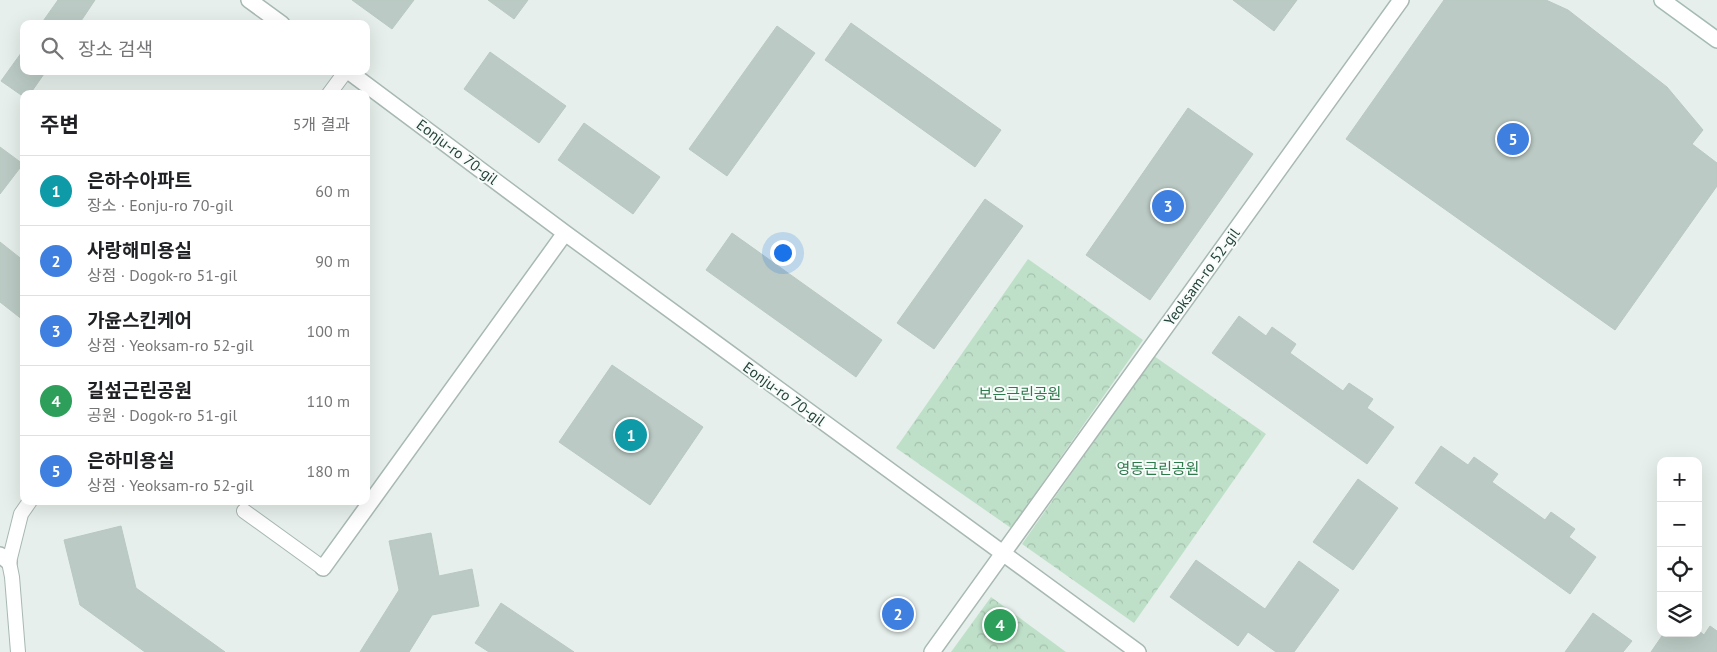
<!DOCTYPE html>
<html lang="ko">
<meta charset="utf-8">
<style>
:root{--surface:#fff;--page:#f6f6f6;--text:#202124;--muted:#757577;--line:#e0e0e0;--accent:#7f4e3f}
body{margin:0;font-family:"PT Sans","Noto Sans KR",sans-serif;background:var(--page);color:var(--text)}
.controls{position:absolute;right:15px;bottom:15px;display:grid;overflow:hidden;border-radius:10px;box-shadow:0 5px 20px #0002}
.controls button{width:45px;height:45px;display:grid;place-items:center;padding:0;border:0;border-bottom:1px solid var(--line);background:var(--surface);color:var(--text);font:25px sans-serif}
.you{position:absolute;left:782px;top:252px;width:18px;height:18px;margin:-12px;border:4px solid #fff;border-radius:50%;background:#1a73e8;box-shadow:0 0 0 8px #1a73e833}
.badge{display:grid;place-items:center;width:32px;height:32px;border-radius:50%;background:var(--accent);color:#fff;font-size:16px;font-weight:700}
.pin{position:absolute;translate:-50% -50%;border:2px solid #fff;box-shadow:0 1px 5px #0006}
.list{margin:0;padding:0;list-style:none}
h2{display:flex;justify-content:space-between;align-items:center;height:65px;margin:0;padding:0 20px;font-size:21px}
h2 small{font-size:16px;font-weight:400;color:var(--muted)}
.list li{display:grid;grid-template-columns:32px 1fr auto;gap:15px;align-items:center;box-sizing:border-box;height:70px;padding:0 20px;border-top:1px solid var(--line)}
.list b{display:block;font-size:19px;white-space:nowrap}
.list p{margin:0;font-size:16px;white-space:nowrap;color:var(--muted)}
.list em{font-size:16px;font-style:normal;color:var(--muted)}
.icon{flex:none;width:28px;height:28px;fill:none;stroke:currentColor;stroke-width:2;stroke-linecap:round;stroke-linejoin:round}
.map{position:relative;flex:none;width:1717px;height:652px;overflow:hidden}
.search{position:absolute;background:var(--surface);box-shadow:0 5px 20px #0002;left:20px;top:20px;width:350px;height:55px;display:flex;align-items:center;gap:12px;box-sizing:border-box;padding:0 18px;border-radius:10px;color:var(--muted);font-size:19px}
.panel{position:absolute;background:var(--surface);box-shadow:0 5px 20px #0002;left:20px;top:90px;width:350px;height:415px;border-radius:10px}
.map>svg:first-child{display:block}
</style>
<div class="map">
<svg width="1717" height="652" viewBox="0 0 1717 652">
<defs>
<pattern id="park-crowns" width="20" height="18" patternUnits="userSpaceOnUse" patternTransform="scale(1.25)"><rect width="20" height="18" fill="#bfe0c8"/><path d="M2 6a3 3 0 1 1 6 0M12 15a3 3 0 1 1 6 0" fill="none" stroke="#a4c1ad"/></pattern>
</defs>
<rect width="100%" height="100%" fill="#e6efeb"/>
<path fill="url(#park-crowns)" d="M1028,259L1143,340L1011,528L896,448Z
M1154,356L1266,434L1134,623L1022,544Z
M991,597L1066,652H951Z"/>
<path fill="#bbcac4" stroke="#b8c9c2" d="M58,0H95L79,24H41Z
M352,0H414L392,29Z
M488,0H528L514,19Z
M1233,0H1297L1274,31Z
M1444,0H1546L1568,10L1667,87L1703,130L1692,144L1717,163V186L1615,330L1346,139Z
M851,23L1001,130L975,167L825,60Z
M777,26L815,53L727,176L689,149Z
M24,49V71H46L30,94H24V97L1,81Z
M490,52L566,106L539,143L464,89Z
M1188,108L1253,154L1150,300L1086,255Z
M584,123L660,177L633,214L558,160Z
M0,147L23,164L0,194Z
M985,199L1023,226L934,349L897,323Z
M732,233L882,340L856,377L706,270Z
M0,242L24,261L23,320L0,302Z
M1239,316L1266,336L1272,327L1296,344L1290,353L1343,391L1349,383L1373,399L1367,408L1394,427L1367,464L1212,353Z
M612,365L703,427L650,505L559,442Z
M1441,446L1468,465L1474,457L1498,474L1492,482L1545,520L1551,512L1575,529L1569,537L1596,557L1570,594L1415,483Z
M1358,479L1398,508L1353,570L1313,542Z
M121,526L136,588L225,652H145L80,605L64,540Z
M431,533L439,576L472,569L479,606L432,615L409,652H360L399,590L389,541Z
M1196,560L1265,609L1299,561L1339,590L1294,652H1276L1248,632L1238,646L1170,597Z
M501,603L574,652H489L475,643Z
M1593,613L1632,641L1623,652H1565Z
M1710,626L1717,631V652H1651L1664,633H1698V630L1704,635Z"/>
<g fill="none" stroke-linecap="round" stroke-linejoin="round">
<g stroke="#a8b8b2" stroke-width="16">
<path id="service" d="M329,94L346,71
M244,511L323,568
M18,652L12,577L9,562L21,514L30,501"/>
</g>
<g stroke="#a8b8b2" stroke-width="18">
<path id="minor" d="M249,0L282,24
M348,71L565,233L1138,652
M0,555L9,562
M323,568L565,233
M932,652L1401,0"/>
</g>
<g stroke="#a4bbb3" stroke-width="18">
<path id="secondary" d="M1662,0L1717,40"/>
</g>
<use href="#service" stroke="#fff" stroke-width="14"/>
<use href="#minor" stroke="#fff" stroke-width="15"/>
<use href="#secondary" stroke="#fff" stroke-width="15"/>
</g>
<g text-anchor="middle" stroke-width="4" stroke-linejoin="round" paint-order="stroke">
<g font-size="15" fill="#24423a" stroke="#f7fbf9">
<text transform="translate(457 152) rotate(37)" y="5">Eonju-ro 70-gil</text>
<text transform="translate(1202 277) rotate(-54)" y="5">Yeoksam-ro 52-gil</text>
<text transform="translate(784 394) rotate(36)" y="5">Eonju-ro 70-gil</text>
</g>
<g font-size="15" fill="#2d7a4b" stroke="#f7fbf9">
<text x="1020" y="399">보은근린공원</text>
<text x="1158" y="474">영동근린공원</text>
</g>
</g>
</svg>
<div class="controls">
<button>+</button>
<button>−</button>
<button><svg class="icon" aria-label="locate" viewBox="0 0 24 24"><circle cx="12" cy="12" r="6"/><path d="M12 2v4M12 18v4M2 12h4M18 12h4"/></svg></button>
<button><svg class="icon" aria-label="layers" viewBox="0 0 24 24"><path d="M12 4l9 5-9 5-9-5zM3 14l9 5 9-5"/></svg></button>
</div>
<div class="you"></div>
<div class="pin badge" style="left:631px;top:435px;background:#0f9aa8">1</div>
<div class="pin badge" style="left:898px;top:614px;background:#3f7fe0">2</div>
<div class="pin badge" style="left:1168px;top:206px;background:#3f7fe0">3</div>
<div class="pin badge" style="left:1000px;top:625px;background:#2e9e5b">4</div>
<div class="pin badge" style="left:1513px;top:139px;background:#3f7fe0">5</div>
<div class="search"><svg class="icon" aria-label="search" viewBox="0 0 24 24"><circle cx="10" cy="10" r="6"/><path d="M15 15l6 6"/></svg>장소 검색</div>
<section class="panel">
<h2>주변<small>5개 결과</small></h2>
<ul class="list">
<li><span class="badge" style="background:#0f9aa8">1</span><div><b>은하수아파트</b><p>장소 · Eonju-ro 70-gil</p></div><em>60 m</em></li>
<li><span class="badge" style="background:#3f7fe0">2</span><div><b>사랑해미용실</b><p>상점 · Dogok-ro 51-gil</p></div><em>90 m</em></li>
<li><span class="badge" style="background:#3f7fe0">3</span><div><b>가윤스킨케어</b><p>상점 · Yeoksam-ro 52-gil</p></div><em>100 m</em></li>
<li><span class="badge" style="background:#2e9e5b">4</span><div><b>길섶근린공원</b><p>공원 · Dogok-ro 51-gil</p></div><em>110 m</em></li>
<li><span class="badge" style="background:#3f7fe0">5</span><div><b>은하미용실</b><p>상점 · Yeoksam-ro 52-gil</p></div><em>180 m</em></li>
</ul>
</section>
</div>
